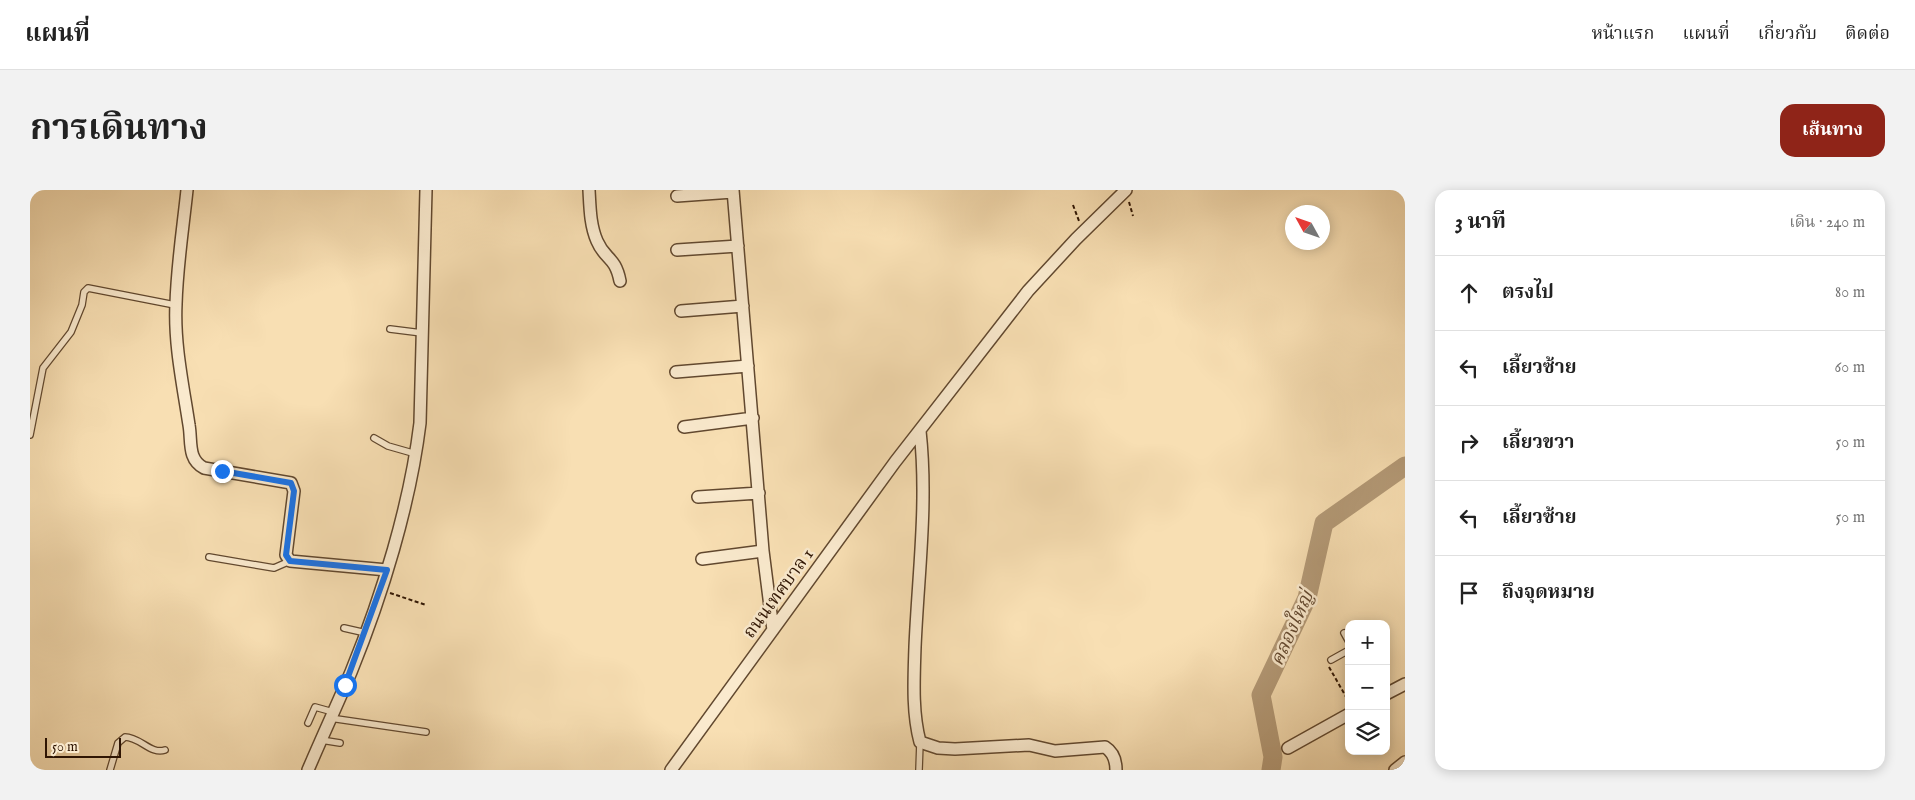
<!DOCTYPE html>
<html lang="th">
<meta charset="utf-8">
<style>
:root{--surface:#fff;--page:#f2f2f2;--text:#222;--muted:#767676;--line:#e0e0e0;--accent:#8f2418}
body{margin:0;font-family:"IM FELL English","Noto Serif Thai",serif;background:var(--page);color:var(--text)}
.controls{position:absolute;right:15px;bottom:15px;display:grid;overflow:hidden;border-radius:10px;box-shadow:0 2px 12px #0003}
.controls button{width:45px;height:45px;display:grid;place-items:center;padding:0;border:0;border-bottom:1px solid var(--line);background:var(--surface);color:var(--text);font:25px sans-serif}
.compass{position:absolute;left:1255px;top:15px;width:45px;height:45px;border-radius:50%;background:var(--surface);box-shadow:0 2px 12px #0003;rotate:310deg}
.scale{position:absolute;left:15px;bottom:12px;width:76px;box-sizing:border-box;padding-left:5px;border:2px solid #2f1503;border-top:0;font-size:14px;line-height:18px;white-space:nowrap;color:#2f1503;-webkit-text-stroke:4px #faeace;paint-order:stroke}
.stop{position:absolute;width:15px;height:15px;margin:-11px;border:4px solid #1a73e8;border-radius:50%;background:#fff}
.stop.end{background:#1a73e8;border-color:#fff;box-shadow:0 1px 5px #0008}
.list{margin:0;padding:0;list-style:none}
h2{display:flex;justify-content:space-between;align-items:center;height:65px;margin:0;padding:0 20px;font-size:21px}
h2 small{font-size:16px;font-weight:400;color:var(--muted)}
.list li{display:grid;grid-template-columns:32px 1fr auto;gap:15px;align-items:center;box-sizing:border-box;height:75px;padding:0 20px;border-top:1px solid var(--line)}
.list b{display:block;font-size:19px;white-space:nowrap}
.list em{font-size:16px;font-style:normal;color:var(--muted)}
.icon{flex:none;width:28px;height:28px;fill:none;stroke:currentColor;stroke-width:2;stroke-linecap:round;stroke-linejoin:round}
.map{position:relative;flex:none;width:1375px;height:580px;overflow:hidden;border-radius:15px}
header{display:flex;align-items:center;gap:30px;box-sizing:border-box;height:70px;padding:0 25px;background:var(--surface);border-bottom:1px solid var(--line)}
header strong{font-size:24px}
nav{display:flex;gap:28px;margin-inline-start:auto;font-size:18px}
.intro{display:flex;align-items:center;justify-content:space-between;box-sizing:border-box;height:120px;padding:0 30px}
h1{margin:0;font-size:35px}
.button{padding:12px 22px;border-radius:15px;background:var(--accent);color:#fff;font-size:18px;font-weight:700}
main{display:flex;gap:30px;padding:0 30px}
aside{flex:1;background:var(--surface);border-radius:15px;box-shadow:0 2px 12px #0003}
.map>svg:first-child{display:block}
</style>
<header>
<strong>แผนที่</strong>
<nav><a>หน้าแรก</a><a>แผนที่</a><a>เกี่ยวกับ</a><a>ติดต่อ</a></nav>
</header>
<div class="intro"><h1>การเดินทาง</h1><a class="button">เส้นทาง</a></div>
<main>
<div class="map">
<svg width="1375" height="580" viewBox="0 0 1375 580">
<rect width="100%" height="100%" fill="#f8dfb3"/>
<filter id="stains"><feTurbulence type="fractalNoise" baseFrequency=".004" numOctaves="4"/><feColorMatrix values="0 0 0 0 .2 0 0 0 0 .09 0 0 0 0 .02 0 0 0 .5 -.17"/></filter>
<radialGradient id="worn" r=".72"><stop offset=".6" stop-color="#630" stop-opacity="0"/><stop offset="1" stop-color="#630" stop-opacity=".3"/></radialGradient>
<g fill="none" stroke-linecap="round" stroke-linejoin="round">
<path stroke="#b49a77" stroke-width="19" d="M1241,580L1243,567L1231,505L1277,408L1294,333L1375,276"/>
<g stroke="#61482f" stroke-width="8">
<path id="service" d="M360,139L392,143
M0,245L13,178L41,142L52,115L54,102L58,98L145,115
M344,248L358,256L386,264
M179,367L244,378L260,371
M314,438L336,443
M1314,443L1319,452
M1301,470L1319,460
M300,528L396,542
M278,533L285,517L303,522
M291,550L310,553
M80,580L88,553L95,547C110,547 121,565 135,560
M889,580L890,552"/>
</g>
<g stroke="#61482f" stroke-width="14">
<path id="minor" d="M157,0C153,38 147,76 146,114C144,154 153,195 159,235C162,251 157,269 174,278L261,293L264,301L256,365L260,371L357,380
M559,0C560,17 560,35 567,51C575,70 585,66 590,91
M703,0L733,361L743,440
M647,6L703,2
M647,60L708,56
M651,121L713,116
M646,182L718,176
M654,237L723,228
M890,241C898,313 888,385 885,457C884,489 882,522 890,552L908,558L925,559L999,555L1025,561L1075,557C1083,562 1086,571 1086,580
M668,307L729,303
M672,369L733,361
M1356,504L1375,494
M1258,558L1319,524
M278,580C292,547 307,515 321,482C352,406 380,315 390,233L396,0
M641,580L865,272L998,101L1046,49L1096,0
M1365,580L1375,572"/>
</g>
<path stroke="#2f1503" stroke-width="2" stroke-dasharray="4 2.5" stroke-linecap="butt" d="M1099,12L1103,26
M1043,15L1049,31
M360,403L396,415
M1299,477L1319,512"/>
<use href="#service" stroke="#faeace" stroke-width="5.5"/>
<use href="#minor" stroke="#faeace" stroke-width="11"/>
</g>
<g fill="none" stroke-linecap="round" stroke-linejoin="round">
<path stroke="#1a73e8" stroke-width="6" d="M192,281L261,293L264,301L256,365L260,371L357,380L315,495"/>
</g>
<g text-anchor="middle" stroke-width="5" stroke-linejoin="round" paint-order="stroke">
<g font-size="18" fill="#2f1503" stroke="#faeace">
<text transform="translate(748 403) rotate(-54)" y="6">ถนนเทศบาล 1</text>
</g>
<g font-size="19" font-style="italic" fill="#644a31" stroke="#faeace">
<text transform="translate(1261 438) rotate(-66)" y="7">คลองใหญ่</text>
</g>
</g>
<rect width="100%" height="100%" filter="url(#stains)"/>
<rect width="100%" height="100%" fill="url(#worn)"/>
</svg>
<div class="controls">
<button>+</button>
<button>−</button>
<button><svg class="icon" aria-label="layers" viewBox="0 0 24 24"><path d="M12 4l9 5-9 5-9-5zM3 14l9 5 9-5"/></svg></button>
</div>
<svg class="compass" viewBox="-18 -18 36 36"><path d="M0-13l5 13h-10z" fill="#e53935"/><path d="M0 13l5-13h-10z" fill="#767676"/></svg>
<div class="scale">50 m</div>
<div class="stop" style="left:315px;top:495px"></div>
<div class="stop end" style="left:192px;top:281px"></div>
</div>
<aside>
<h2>3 นาที<small>เดิน · 240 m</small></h2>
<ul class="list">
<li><svg class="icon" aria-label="ahead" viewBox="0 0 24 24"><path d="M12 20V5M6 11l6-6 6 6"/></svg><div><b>ตรงไป</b></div><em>80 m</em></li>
<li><svg class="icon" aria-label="left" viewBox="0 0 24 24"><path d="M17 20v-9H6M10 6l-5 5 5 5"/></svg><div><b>เลี้ยวซ้าย</b></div><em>60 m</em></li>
<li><svg class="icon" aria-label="right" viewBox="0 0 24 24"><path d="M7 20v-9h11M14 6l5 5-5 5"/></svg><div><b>เลี้ยวขวา</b></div><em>50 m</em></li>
<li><svg class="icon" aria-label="left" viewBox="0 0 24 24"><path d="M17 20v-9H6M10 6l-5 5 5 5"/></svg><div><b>เลี้ยวซ้าย</b></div><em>50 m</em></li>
<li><svg class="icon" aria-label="arrive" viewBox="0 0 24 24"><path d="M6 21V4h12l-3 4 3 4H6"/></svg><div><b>ถึงจุดหมาย</b></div></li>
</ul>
</aside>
</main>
